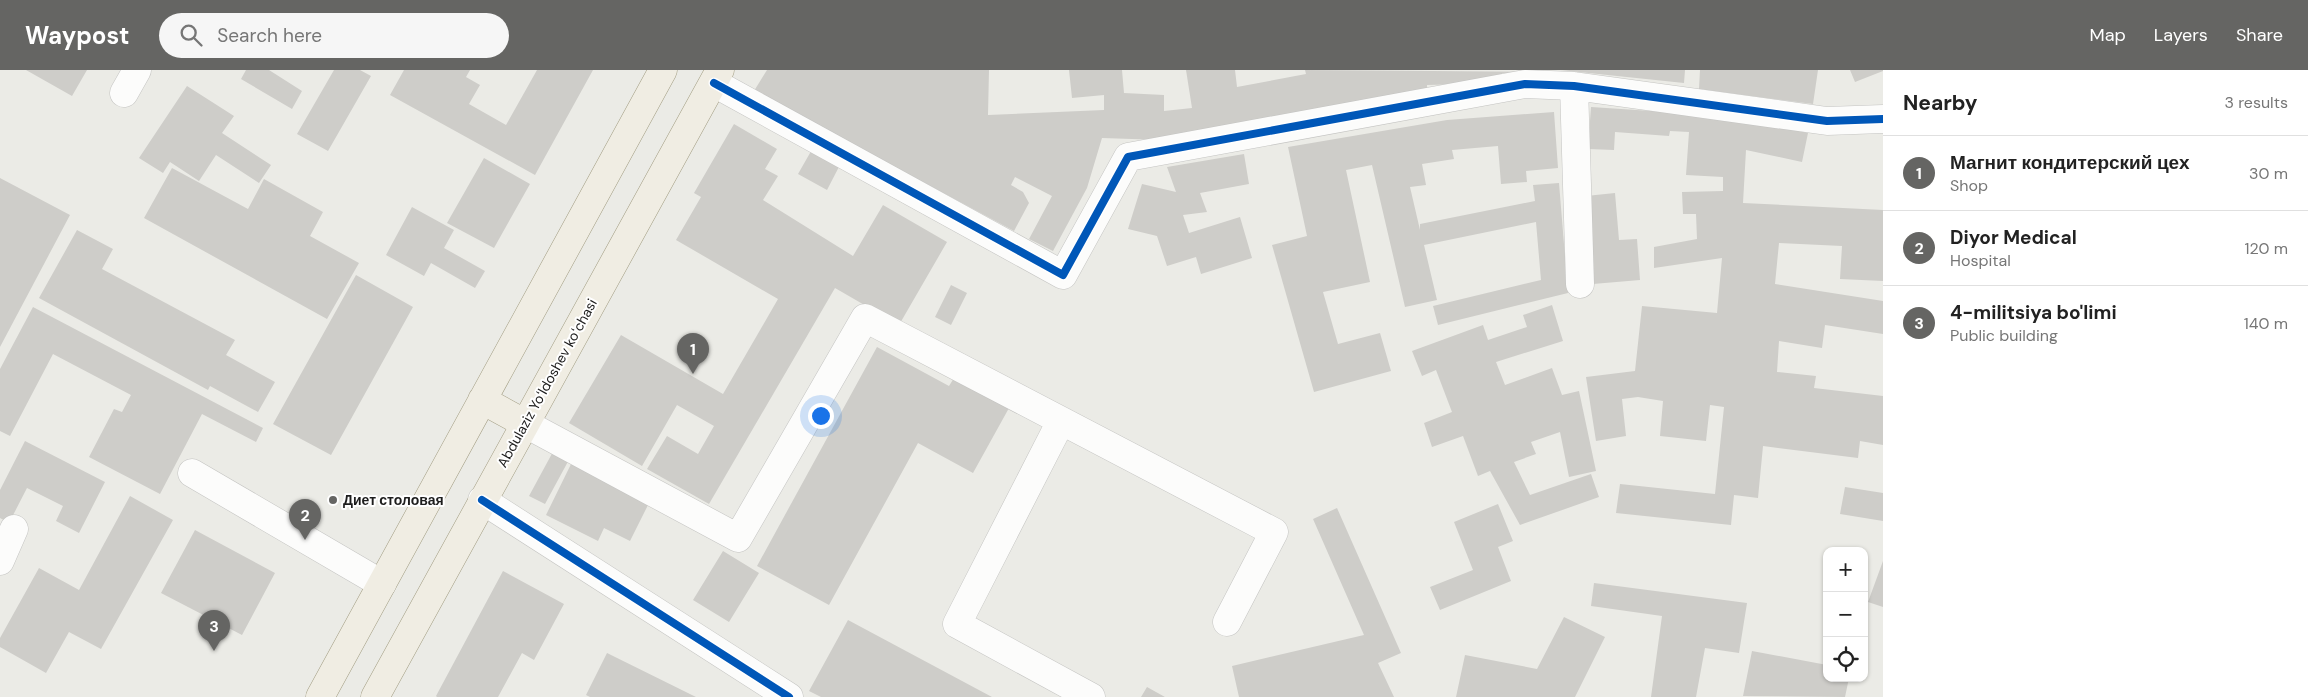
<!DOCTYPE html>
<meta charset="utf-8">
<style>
:root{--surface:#fff;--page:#f6f6f6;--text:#222;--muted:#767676;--line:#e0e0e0;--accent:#656563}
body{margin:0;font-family:"DM Sans",sans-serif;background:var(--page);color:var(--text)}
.controls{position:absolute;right:15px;bottom:15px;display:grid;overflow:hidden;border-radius:10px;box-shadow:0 1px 4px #0004}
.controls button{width:45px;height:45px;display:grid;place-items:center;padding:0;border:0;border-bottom:1px solid var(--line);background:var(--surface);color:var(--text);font:25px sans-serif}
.you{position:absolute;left:820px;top:345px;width:18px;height:18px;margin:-12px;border:4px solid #fff;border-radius:50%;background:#1a73e8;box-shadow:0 0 0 8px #1a73e833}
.badge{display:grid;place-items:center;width:32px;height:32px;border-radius:50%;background:var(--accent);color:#fff;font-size:16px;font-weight:700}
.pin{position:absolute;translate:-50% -41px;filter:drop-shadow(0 1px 2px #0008)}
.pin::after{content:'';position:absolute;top:26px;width:18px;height:15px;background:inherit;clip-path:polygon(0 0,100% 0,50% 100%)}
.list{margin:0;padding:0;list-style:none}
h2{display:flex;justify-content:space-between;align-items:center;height:65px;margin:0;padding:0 20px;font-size:21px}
h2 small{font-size:16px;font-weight:400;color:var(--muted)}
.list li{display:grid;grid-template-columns:32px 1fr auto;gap:15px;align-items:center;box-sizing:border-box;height:75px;padding:0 20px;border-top:1px solid var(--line)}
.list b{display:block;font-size:19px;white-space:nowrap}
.list p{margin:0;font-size:16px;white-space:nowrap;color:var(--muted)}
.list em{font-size:16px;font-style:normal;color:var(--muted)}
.icon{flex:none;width:28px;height:28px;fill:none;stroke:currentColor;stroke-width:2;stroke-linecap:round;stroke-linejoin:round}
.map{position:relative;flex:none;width:1883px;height:627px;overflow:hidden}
header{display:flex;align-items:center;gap:30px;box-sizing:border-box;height:70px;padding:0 25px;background:var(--accent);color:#fff}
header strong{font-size:24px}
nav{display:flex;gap:28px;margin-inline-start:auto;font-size:18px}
.search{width:350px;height:45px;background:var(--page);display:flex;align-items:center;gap:12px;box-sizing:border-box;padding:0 18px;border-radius:28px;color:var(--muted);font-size:19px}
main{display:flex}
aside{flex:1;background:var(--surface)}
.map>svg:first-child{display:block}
</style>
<header>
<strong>Waypost</strong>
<div class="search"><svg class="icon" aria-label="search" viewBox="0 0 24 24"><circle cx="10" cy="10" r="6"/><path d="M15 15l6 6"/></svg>Search here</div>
<nav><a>Map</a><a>Layers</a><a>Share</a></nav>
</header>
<main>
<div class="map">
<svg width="1883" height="627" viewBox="0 0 1883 627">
<rect width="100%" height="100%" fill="#ebebe6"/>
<path fill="#cecdc9" d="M26,0H87L72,26Z
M246,0H269L302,21L292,39L241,9Z
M334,0H360L371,6L328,81L297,64Z
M404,0H470L466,7L480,15L469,34L506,55L537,0H593L535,105L390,25Z
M767,0H989L988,45L1104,40V25L1072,28L1069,0H1122L1124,23L1164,25V41L1192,38L1186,0H1235L1237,17L1306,4L1305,0L1554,2L1502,3V13L1427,15V28L1162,70L1102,68L1087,118L1053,181L1029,169L1052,126L1015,107L1011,115L1023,122L1029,133L1014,161L754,21Z
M1560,0H1685L1684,13Z
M1700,0H1818L1813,34L1699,19Z
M1850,0H1883V1L1855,12Z
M187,16L234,46L222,63L271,95L259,113L216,85L199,111L170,92L163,103L139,88Z
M1591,37L1727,46L1808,63L1802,92L1746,80L1743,133L1883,140V211L1840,209L1842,176L1779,173L1775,214L1883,231V264L1825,255L1822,278L1779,271L1777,302L1816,306L1814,318L1883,326V375L1860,371L1858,388L1763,376L1758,428L1734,425L1731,455L1616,443L1620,414L1715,424L1724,337L1710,335L1706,371L1660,366L1663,331L1638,327L1622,329L1626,366L1596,371L1586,307L1635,301L1642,236L1717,243L1722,188L1654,198V177L1697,169L1696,144H1683L1682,122L1723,121V107L1686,105L1689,62L1670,61L1669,66L1615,62L1614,80L1588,79Z
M1554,42L1558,98L1526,101L1527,112L1501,114L1498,76L1452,80L1454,89L1422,94L1426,115L1410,117L1420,160V154L1535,131L1533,115L1559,113L1568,223L1438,255L1433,236L1541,210L1536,152L1424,175L1437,230L1405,237L1372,95L1346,100L1370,212L1323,222L1338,274L1380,263L1391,301L1314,322L1272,175L1307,166L1288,77L1447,50Z
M734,54L777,79L765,99L778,106L763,130L853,186L883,135L947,172L899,255L835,218L709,434L647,399L667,366L698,384L714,356L677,335L642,396L569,353L621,265L723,324L778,229L676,170L701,127L694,123Z
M814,76L842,91L827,120L798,104Z
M1244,84L1249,114L1200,123L1207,142L1183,145L1189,163L1240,147L1252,188L1201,204L1196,187L1167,196L1157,166L1128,159L1142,114L1176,122L1167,97Z
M484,88L530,114L494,178L447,153Z
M172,98L248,139L264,109L323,142L310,166L359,193L327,249L144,148Z
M0,108L70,145L0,277Z
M1615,123L1619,170L1637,169L1640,210L1593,214L1586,126Z
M412,137L454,160L444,178L485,201L475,218L431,193L424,206L386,185Z
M77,160L113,179L102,199L235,270L226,285L275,312L258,342L210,316L208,320L39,228Z
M356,205L413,237L331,385L273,354Z
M951,215L967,223L951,255L935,247Z
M1552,235L1563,271L1496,292L1505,315L1552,298L1562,325L1579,321L1596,401L1569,407L1560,362L1531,372L1536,384L1514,392L1530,425L1591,404L1599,427L1520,455L1490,401L1478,406L1463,366L1432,377L1424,353L1452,342L1436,300L1422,306L1412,281L1483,255L1488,270L1527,257L1523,245Z
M33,237L263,358L256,372L202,344L160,424L89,387L114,339L122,342L131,325L53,284L10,366L0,361V299Z
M877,277L949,316L954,308L1009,338L973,403L918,373L829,535L757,496Z
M25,371L105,412L79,463L56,451L63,436L27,418L9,453L0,448V420Z
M555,378L571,386L545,434L529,426Z
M573,390L651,429L630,471L604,458L598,471L546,445Z
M1845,417L1883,423V451L1840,444Z
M130,426L173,450L101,579L69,562L46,603L0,577V568L39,498L79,520Z
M1498,434L1513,471L1498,477L1511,511L1440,540L1430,517L1473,500L1454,452Z
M1337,438L1401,583L1378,593L1394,627H1239L1232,596L1364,565L1313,449Z
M195,460L275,503L242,565L161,523Z
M723,481L759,503L729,552L693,530Z
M1883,491V537L1868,532Z
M503,501L564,534L534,590L522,583L498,627H437L436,626Z
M1594,513L1747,533L1739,583L1705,578L1696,627H1651L1662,546L1591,536Z
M1564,547L1605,567L1575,627H1456L1465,585L1537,599Z
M848,550L992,627H821L809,621Z
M1752,581L1827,595V608H1849L1845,627L1743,626Z
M607,583L696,627H590L586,625Z
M1147,617L1165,627H1141Z"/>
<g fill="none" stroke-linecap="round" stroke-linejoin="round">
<g stroke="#c4c4c2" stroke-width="29">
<path id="minor" d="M714,13L1063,205L1128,87L1525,14L1574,16L1827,51L1883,49
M1574,16L1580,214
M124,23L137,0
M1061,351L957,554L1091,627
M524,353L738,468L865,248L1274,462L1227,552
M192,403L382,514
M482,430L789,627
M0,491L14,459"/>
</g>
<g stroke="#a19c82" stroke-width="29">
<path id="major" d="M482,330L524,353
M320,627L663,0
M375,627L720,0"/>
</g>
<use href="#minor" stroke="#fcfcfb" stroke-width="28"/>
<use href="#major" stroke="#f0ede3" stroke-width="28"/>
<g stroke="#fff" stroke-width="11">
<path id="cycleway" d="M714,13L1063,205L1128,87L1525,14L1574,16L1827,51L1883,49
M482,430L789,627"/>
</g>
<use href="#cycleway" stroke="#0057b8" stroke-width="8"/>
</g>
<circle fill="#656563" stroke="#fff" stroke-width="2" cx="333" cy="430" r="5"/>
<g text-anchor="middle" stroke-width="4" stroke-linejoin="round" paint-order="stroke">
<g font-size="14" fill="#1d1d1d" stroke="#fff">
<text transform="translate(547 313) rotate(-61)" y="5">Abdulaziz Yoʻldoshev koʻchasi</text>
</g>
<g font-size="14" font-weight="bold" fill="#1d1d1d" stroke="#fff" text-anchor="start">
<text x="343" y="435">Диет столовая</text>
</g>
</g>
</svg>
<div class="controls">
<button>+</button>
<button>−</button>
<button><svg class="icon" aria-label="locate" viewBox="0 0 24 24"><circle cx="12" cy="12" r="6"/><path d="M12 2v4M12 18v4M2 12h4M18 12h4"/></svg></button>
</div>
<div class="you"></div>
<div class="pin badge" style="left:693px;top:304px">1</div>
<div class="pin badge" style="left:305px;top:470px">2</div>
<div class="pin badge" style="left:214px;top:581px">3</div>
</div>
<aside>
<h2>Nearby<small>3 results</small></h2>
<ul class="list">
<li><span class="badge">1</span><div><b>Магнит кондитерский цех</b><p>Shop</p></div><em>30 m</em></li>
<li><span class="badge">2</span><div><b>Diyor Medical</b><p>Hospital</p></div><em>120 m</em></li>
<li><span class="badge">3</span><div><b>4-militsiya bo'limi</b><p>Public building</p></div><em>140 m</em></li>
</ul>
</aside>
</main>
